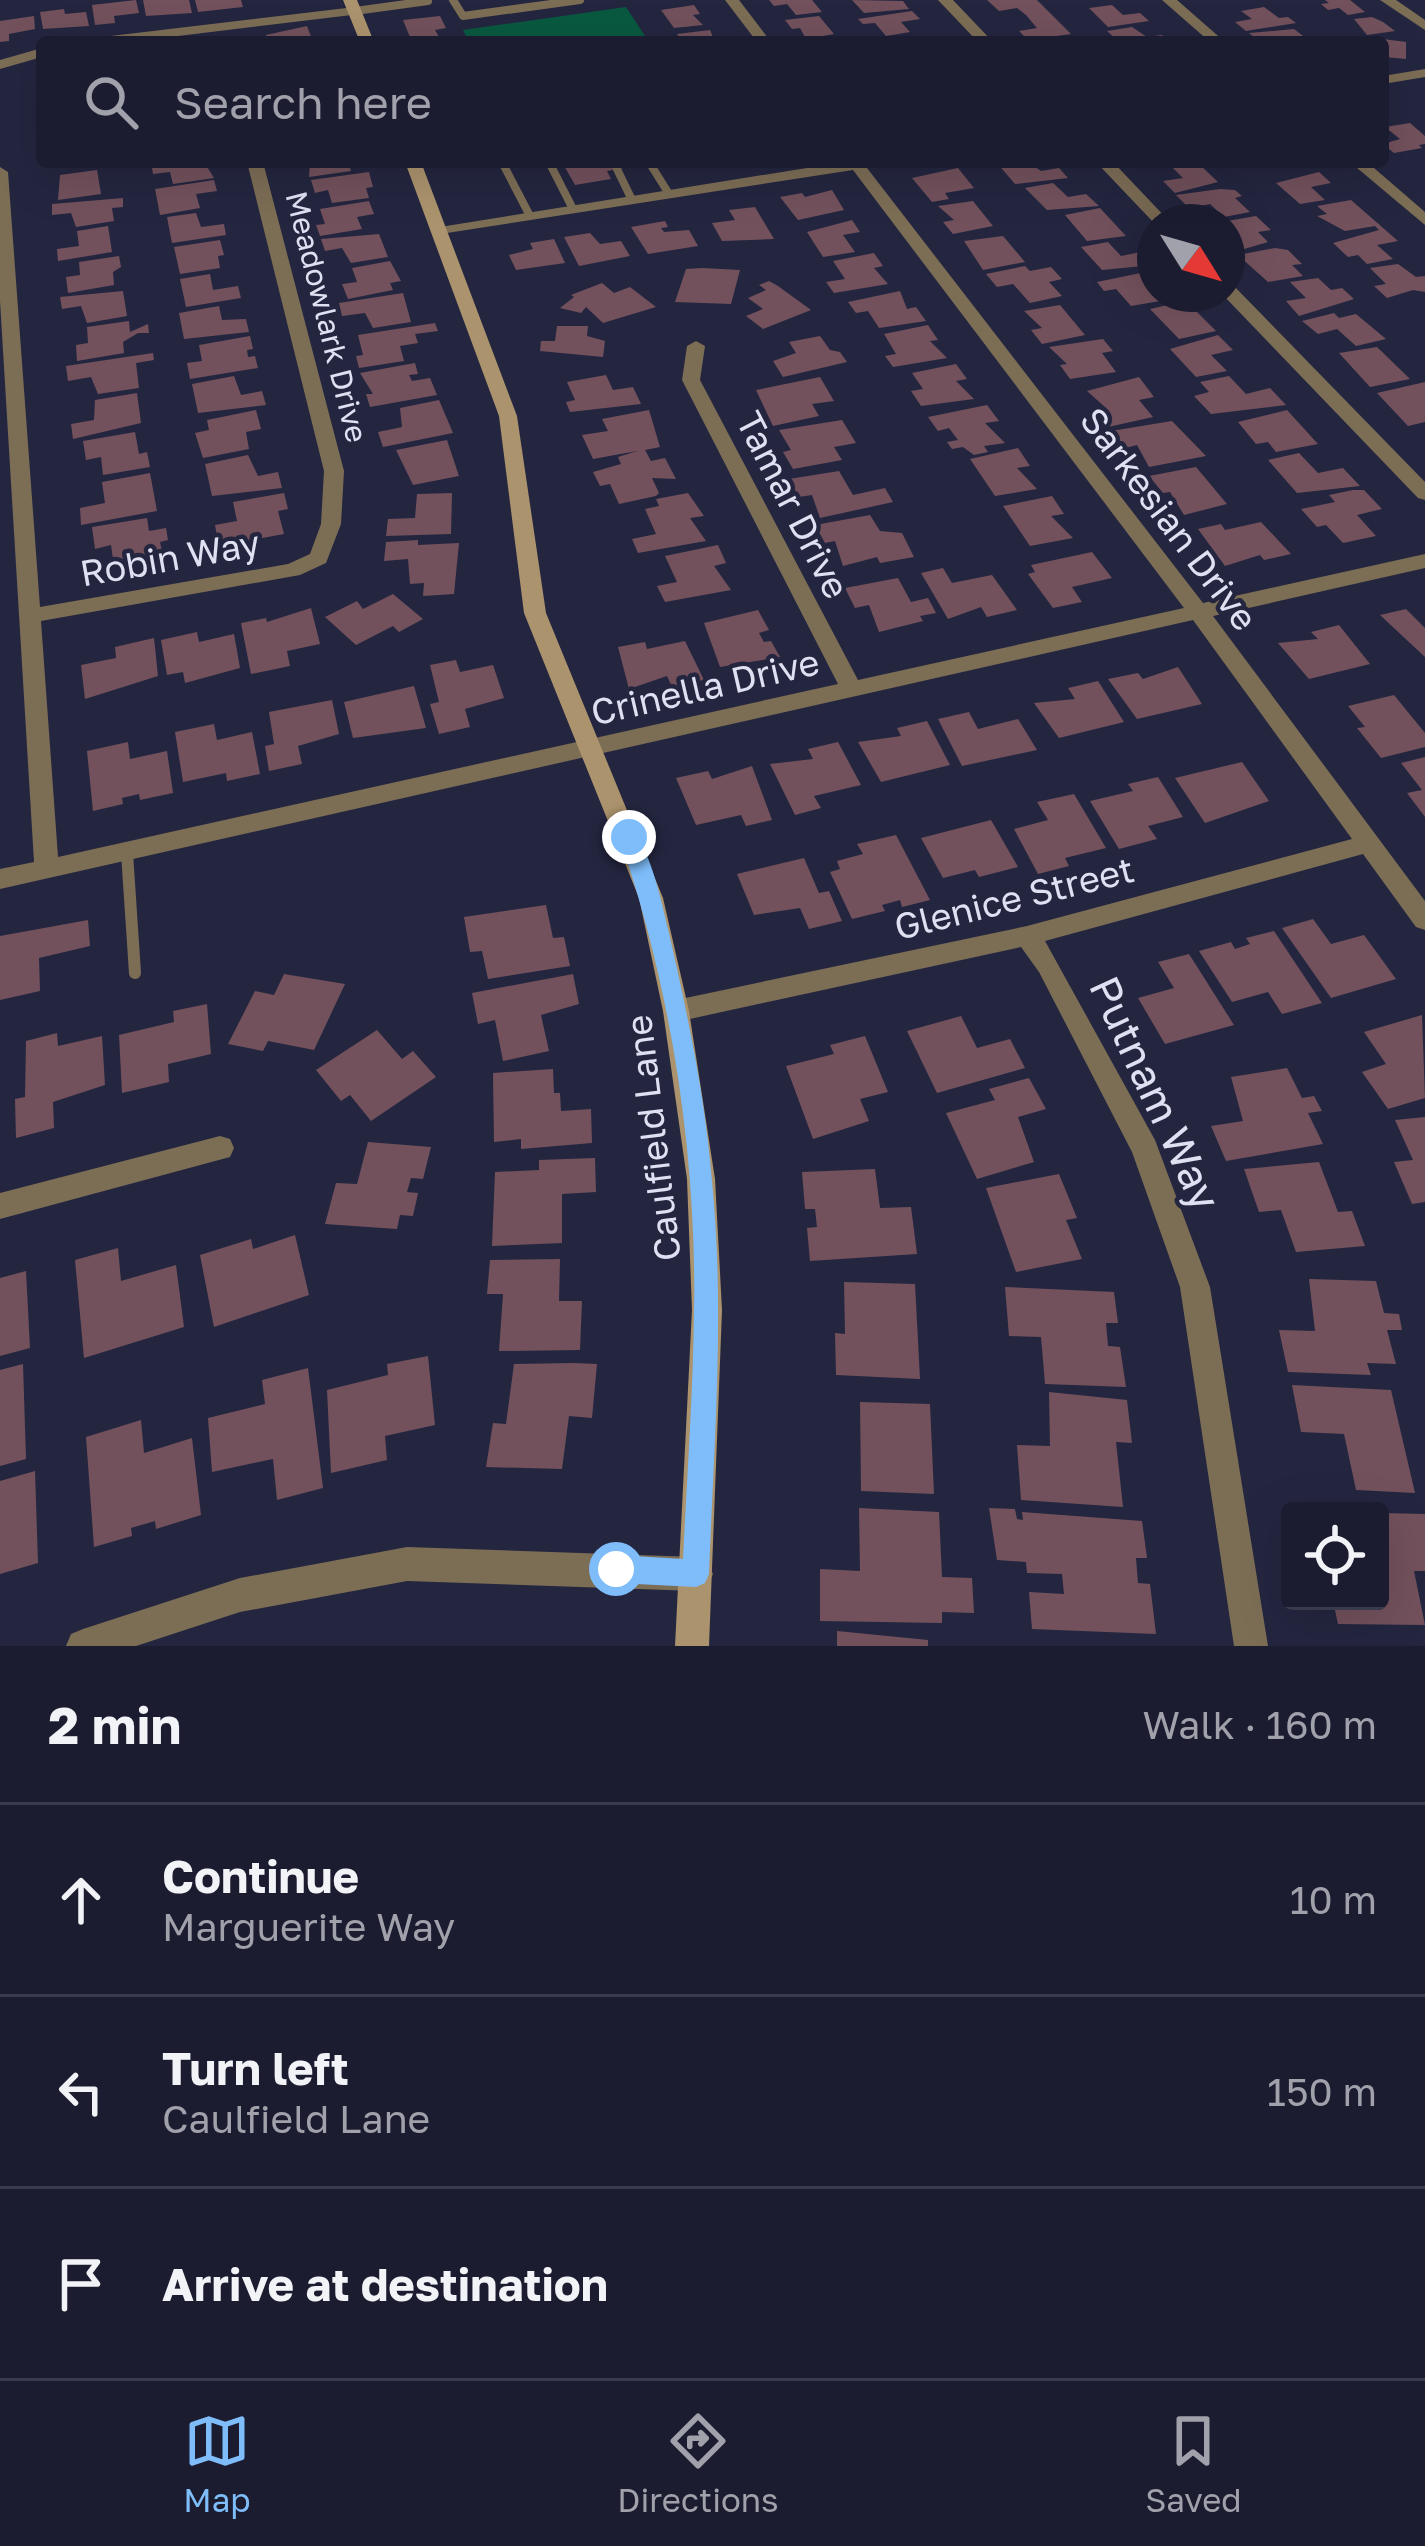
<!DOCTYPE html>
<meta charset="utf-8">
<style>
:root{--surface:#1b1c30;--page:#28293c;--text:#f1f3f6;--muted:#a0a1ab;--line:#393a4c;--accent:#7ebdf9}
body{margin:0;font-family:"Golos Text",sans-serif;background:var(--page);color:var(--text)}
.controls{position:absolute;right:36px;bottom:36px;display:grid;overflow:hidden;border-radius:12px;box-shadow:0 12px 48px #0002}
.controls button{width:108px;height:108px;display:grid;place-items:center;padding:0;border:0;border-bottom:3px solid var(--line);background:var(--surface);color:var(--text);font:60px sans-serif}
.compass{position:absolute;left:1137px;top:204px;width:108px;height:108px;border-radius:50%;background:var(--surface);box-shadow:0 12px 48px #0002;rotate:127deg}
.stop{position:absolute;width:36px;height:36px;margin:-27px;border:9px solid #7ebdf9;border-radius:50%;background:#fff}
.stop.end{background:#7ebdf9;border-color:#fff;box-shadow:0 3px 12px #0008}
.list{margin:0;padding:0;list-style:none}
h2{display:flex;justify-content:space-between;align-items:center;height:156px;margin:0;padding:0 48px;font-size:51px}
h2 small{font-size:39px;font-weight:400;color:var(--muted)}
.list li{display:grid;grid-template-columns:78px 1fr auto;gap:36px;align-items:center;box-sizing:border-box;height:192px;padding:0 48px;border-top:3px solid var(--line)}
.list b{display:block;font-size:45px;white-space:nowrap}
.list p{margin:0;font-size:39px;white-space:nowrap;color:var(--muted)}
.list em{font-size:39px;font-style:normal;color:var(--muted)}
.icon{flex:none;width:66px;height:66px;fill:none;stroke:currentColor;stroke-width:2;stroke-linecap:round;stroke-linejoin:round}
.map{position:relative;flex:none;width:1425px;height:1646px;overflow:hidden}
.search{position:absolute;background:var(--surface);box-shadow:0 12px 48px #0002;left:36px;right:36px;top:36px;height:132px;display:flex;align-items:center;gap:30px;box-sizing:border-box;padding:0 42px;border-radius:12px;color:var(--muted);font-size:45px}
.sheet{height:732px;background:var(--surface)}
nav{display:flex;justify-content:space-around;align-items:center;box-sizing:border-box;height:168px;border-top:3px solid var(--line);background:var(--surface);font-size:33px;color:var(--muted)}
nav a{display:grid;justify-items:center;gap:6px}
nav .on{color:var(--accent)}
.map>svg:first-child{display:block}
</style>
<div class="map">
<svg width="1425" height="1646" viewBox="0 0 1425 1646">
<rect width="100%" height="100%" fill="#242640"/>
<path fill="#095940" d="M626,7L649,42H469L463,30Z"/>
<path fill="#72515c" d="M136,0L139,13L114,16L115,23L95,25L92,5Z
M143,0H189L192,13L146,16Z
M195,0H241L243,7L198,12Z
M769,0H812L822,12L796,15L787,4L774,6Z
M852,0L903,1L909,9L864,13Z
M987,0H1037L1071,34L1028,40L1019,31L1037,28L1026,15L1017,8L999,11Z
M1325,0H1350L1365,12L1348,15L1339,8L1328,10L1321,4L1329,3Z
M694,5L700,14L693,15L703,25L674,28L661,10Z
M1112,5L1123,15L1140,13L1149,21L1108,27L1089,8Z
M1264,7L1279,18L1288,17L1296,23L1246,31L1235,22L1252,19L1241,11Z
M64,9L65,14L86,12L89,26L43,29L40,12Z
M912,11L920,19L901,22L910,32L886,36L875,23L863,24L858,19Z
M34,16L35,29L9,34V41L0,42V21Z
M440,16L446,28L435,30L442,42H412L403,20Z
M819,16L834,34L806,39L800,28L792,29L785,20Z
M1372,17L1383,22L1395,31L1367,35L1354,19Z
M307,26L313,42H268L266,35Z
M1132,27L1147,37L1162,35L1170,42H1119L1107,31Z
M1294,29L1311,42L1259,41L1249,33Z
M710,30L715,42H682L677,34Z
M1383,39L1406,42V59L1384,57Z
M1410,123L1425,136V144L1419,145L1422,148L1394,153L1383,144L1400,139L1385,127Z
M151,162H204L214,178L173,184L170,172L153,174Z
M310,162H348L351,171L309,177Z
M562,162H626L629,167L607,171L611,179L575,185Z
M1028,162L1041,171L1059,168L1068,178L1015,184L997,163Z
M1197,162L1218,182L1175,193L1163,181L1183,178L1170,165Z
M958,168L974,188L945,193L949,199L932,202L912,178Z
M97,170L101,194L58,200L60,175Z
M369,172L373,187L366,188L369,198L332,203L328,190L315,193L311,180Z
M1319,172L1331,183L1311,187L1325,200L1300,204L1276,183Z
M214,180L217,191L196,194L200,208L160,215L155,189Z
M1053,183L1068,197L1086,194L1099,206L1047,210L1025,188Z
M1220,189L1235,190L1242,196L1235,198L1250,212L1224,217L1210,204L1189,208L1176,195Z
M832,190L844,210L798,220L780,197L802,193L805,197Z
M123,198V207L112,208L114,221L76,227L71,213L52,215V204Z
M1351,200L1398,241L1377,245L1393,259L1367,264L1358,255L1348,257L1333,243L1379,230L1375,226L1345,231L1317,216L1327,214L1317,206Z
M369,201L374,214L357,217L362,229L320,236L316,225L325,224L320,209Z
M973,201L993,226L953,234L943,222L954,220L938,206Z
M755,207L774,239L722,241L712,223L735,220L729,210Z
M1100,208L1126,236L1087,241L1065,215Z
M196,213L201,227L224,224L226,235L172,243L167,217Z
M1256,216L1271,230L1258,232L1268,242L1234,252L1227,245V221Z
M852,220L860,232L843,235L855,252L823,257L807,232Z
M665,221L668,227L661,228L664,232L689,230L698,246L648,254L631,227Z
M108,226L112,252L58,261L57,249L79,246L77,231Z
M590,233L600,244L621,241L630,256L579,266L564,237Z
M379,234L388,257L351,263L342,248L325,251L321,239Z
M1003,236L1025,262L983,270L964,241Z
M554,239L565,263L516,270L509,255L533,249L530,243Z
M220,240L224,255L218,256L220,268L180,274L174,247Z
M1108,242L1121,256L1141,252L1153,265L1102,270L1081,247Z
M1275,248L1288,250L1302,264L1292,265L1303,276L1268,282L1238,255Z
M874,253L883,266L874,268L888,284L834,293L826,282L845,279L833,261Z
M119,256L121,267L113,272L114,285L68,293L66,277L80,275L79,262Z
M390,261L401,281L390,283L393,290L348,299L342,284L357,282L352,268Z
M1398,264L1416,277L1425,276V292L1413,290L1387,298L1374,286L1386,284L1370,268Z
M1025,266L1030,271L1051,267L1062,279L1049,282L1062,296L1030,303L1013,284L997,287L986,274Z
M702,268L740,270L731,304L675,302L686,269Z
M1155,270V285L1150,286L1160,301L1131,306L1116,289L1104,291L1097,282Z
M210,274L213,290L238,286L241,298L186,307L180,279Z
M1318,278L1331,290L1342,288L1354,299L1299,316L1286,301L1306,298L1290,282Z
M769,281L778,286L811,310L763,329L746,316L763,309L748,298L766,290L759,285Z
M602,283L614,293L630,287L656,307L603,323L586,307L581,313L560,308L574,297L571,295Z
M123,291L127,316L87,323L81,306L62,309L60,297Z
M900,291L907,309L916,307L926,321L879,328L868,311L856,313L848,302Z
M403,293L411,322L373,328L365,313L342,316L339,303Z
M1186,301L1216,331L1179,339L1150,309Z
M1060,305L1085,335L1042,344L1031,330L1042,328L1024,311Z
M219,306L222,320L246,319L249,332L184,339L179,313Z
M1334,313L1339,318L1356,314L1386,339L1356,346L1337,329L1318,334L1302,321Z
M129,321L130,332L148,324L149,333H138L123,342L124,353L77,361L76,345L88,343L87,327Z
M435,323L438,331L415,334L418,343L400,346L404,361L359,368L356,356L363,355L358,335Z
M928,325L938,340L930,341L947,358L893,367L885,356L896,354L884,334Z
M557,326H588L587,336L605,341L603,357L540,351L541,341H555Z
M1218,335L1233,350L1211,355L1227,371L1196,377L1170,349Z
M250,336L253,349L247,350L248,357L255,356L258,368L190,379L187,363L202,361L199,345Z
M820,336L830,350L840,352L847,362L783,377L773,361L796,353L789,342Z
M1103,339L1113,351L1102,353L1116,372L1070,379L1060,365L1067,364L1049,347Z
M1377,347L1410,379L1370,387L1339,353Z
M153,353L154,360L136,363L139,388L98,394L91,377L68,381L66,366Z
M415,363L418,374L409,375L412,381L430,378L437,395L370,407L366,394H373L360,373Z
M956,364L967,379L956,381L974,399L921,406L911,391L923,389L912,373Z
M606,375L613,390L633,387L641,404L570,412L566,402L575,400L567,382Z
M234,376L241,395L262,391L266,405L198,413L192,384Z
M1229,376L1246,394L1270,388L1286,405L1211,414L1194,396L1209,392L1200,382Z
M820,377L834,401L812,404L819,416L773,426L756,390Z
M1139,377L1154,397L1139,400L1153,417L1108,427L1094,411L1106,408L1087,391Z
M1425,382V422L1408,426L1377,393Z
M137,393L141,423L73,439L71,424L94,420L95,400Z
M439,400L453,433L383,447L378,432L402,427L400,408Z
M987,405L999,421L985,423L1005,443L984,446L988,452L974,455L963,447L952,449L947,442L958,440L949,428L938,431L928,417Z
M256,410L261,429L246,432L249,449L203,458L195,433L209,430L207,420Z
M649,410L660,447L645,450L651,461L665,458L676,479L652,478L659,493L656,496L619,504L610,484L600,486L593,472L621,464L618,457L637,451L593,459L582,435L608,431L602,419Z
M1287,410L1318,444L1276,452L1268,442L1256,444L1238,422Z
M842,420L856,443L834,447L842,460L793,469L783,452L791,450L779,430Z
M1172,421L1206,456L1149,467L1137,445L1125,448L1111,431Z
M135,432L139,454L147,452L150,467L103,475L101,457L86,460L83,441Z
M447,440L459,476L413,485L396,450Z
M1018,448L1030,466L1017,468L1037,489L995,496L970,459Z
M1299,453L1318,473L1343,468L1360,486L1297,493L1268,460Z
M248,455L258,476L278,472L282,488L212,496L205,464Z
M1196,467L1227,504L1184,515L1170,492L1163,493L1149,476Z
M839,471L853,495L885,488L893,502L820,518L812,495L799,497L789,479Z
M150,473L157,511L81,525L80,508L105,503L102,482Z
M1353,490H1364L1382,509L1357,515L1376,536L1343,543L1326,525L1317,527L1301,509L1335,502L1329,495Z
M284,493L288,509L278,511L284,534L219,546L215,525L237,521L233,502Z
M452,493L451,534L386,536L388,519L415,518L417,494Z
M688,493L704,516L690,518L706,541L638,553L632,539L656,534L645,509L659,506L656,499Z
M1052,496L1064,514L1051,516L1073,538L1030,546L1003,506Z
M870,515L880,531L902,533L914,557L880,563L877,557L843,566L835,541L825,543L815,525Z
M147,518L149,531L166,528L168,540L160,542L163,556L114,566L111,545L95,549L92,527Z
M1261,522L1291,554L1264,560L1260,555L1225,566L1198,529L1221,524L1225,530Z
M418,540V545L459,543L454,594L423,596L424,583L410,584L408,559L384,561L386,542Z
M718,545L726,563L714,566L731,590L665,602L657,586L677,582L665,556Z
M1092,552L1112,578L1072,587L1082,602L1053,608L1028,574L1035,572L1031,565Z
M943,568L952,583L992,575L1017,610L987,617L981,607L948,619L921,573Z
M898,578L911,602L928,598L936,613L920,616L923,621L879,632L869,605L855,608L845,588Z
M393,594L423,619L399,632L393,626L356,645L325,617L357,601L363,609Z
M311,608L320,644L287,651L290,666L251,674L241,623L266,618L267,622Z
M1406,609L1425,628V657L1380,615Z
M758,610L769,630L759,633L764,642L771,641L780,657L720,667L704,623Z
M1339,625L1370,664L1309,679L1278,643L1318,639L1311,632Z
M197,632L199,642L234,634L240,668L185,683L183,672L167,675L161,640Z
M154,638L158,676L85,699L81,665L116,658L115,647Z
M685,641L704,680L672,687L667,676L629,689L618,647L645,642L647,649Z
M456,660L460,672L493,665L504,698L465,709L470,727L439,734L430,704L439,702L430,665Z
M1178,667L1202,704L1137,719L1108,679L1138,673L1143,679Z
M1098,681L1124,722L1059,738L1034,703L1075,699L1068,688Z
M414,686L426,728L353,738L344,702Z
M1394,695L1425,733V747L1381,758L1357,728L1365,727L1348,706Z
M332,700L339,734L298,746L302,764L269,771L265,746L274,744L269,712Z
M969,712L978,729L1018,719L1037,750L962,766L938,719Z
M927,721L950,765L881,782L858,742L901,736L897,728Z
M214,724L217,740L252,732L260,774L227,781L226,773L183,782L175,732Z
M128,742L130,759L167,751L173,793L140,800L139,794L122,798L123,804L93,811L87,751Z
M838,742L861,785L814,796L821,808L795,815L770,764L813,759L808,749Z
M1425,757V817L1407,793L1422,790L1401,763Z
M1242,762L1269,801L1205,823L1175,778Z
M752,766L772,820L746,826L741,815L696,825L676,778L708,771L712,779Z
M1158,777L1183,817L1148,826L1157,839L1119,849L1090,801L1133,791L1128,784Z
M1074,794L1106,848L1065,858L1069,866L1038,874L1014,829L1048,820L1037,802Z
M991,820L1018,867L979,877L975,870L943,878L921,838Z
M896,835L930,900L902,907L900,900L882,905L885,911L852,919L830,872L840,869L837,861L863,854L857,844Z
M804,858L819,893L829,891L842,921L809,929L800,908L754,915L737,874Z
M546,905L553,938L564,937L570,966L488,979L482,951L470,952L464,917Z
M1313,919L1331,944L1364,935L1396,979L1331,998L1282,928Z
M88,920L90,946L39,958L40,991L0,1000V936Z
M1274,931L1322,1003L1282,1014L1268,992L1232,1002L1199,951L1231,942L1235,949L1250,944L1246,938Z
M1189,954L1234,1025L1165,1044L1138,998L1174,988L1158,962Z
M284,974L345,984L314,1050L268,1041L263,1051L228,1044L255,991L274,995Z
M573,974L579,1004L541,1015L549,1051L503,1061L495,1020L478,1024L472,993Z
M207,1004L211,1054L168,1064L169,1082L122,1093L119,1035L174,1022L173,1011Z
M1422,1015L1425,1098L1388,1109L1362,1072L1386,1064L1364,1032Z
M961,1016L977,1048L1010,1039L1025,1068L937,1093L907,1031Z
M377,1030L402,1059L413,1051L436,1077L371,1121L350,1095L341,1101L316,1070Z
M57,1033L58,1046L102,1036L105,1085L53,1102L54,1128L16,1138L15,1099L25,1097L26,1041Z
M865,1036L888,1092L860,1099L869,1121L813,1139L786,1066L834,1054L830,1045Z
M1287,1068L1302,1098L1314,1096L1322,1111L1308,1113L1323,1144L1226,1161L1211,1126L1243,1121L1231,1077Z
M553,1069L554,1093H560L561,1111L591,1109L592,1143L521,1149V1139L494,1142L493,1073Z
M1029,1078L1046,1109L1018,1117L1034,1162L977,1179L946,1113L995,1100L989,1089Z
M1425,1117V1202L1412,1204L1394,1162L1413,1160L1395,1120Z
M368,1142L431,1147L423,1179L411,1178L407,1192L418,1193L413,1216L400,1215L397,1229L325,1224L336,1183L357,1184Z
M595,1158L596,1192L562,1194V1243L492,1246L495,1172L539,1170V1160Z
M1319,1162L1338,1212L1352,1211L1365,1246L1296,1252L1281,1210L1259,1212L1244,1169Z
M875,1169L880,1208L911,1207L917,1254L810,1261L807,1228L817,1227L815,1209H805L802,1172Z
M1059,1174L1077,1218L1066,1220L1082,1259L1016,1272L986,1188Z
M295,1235L309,1295L214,1327L200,1255L251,1239L253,1249Z
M118,1248L121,1281L176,1265L184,1327L84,1358L75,1260Z
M560,1259L559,1301H582L580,1350L499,1351L503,1294H487L490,1260Z
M26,1271L30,1348L0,1356V1278Z
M1309,1279L1376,1281L1384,1313L1399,1314L1402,1330H1387L1396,1364L1367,1363L1371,1375L1288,1372L1279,1330L1315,1331Z
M844,1282L915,1284L920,1379L836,1375L835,1333L845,1334Z
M1005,1287L1114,1292L1118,1323H1106L1108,1346L1120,1347L1126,1387L1045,1384L1041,1337L1009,1336Z
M428,1356L435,1425L385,1436L387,1460L331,1473L327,1390L388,1375L387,1364Z
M574,1363L597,1364L592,1418L569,1416L562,1469L486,1467L493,1423L506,1424L514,1364Z
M23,1364L26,1459L0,1466V1370Z
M308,1368L323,1488L277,1500L273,1459L212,1472L208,1418L265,1404L262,1380Z
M1292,1385L1391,1390L1415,1493L1356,1490L1344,1434L1301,1432Z
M1049,1392L1127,1400L1132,1443L1116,1442L1123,1507L1021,1500L1017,1445L1050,1446Z
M860,1402L930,1404L934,1494L861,1491Z
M141,1420L144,1453L192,1438L201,1515L156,1529L155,1521L131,1528L132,1536L94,1547L86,1437Z
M35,1471L38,1563L0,1574V1481Z
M859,1508L939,1512L942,1577L972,1578L974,1613L942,1612V1623L820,1621V1569L860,1571Z
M989,1508L1015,1509L1017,1519L1023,1520L1022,1512L1142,1521L1147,1558H1136L1138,1583L1150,1584L1156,1634L1032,1629L1029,1592L1064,1594L1062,1574L1027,1573L1026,1562L997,1560Z
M1380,1513L1425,1514V1571H1414L1425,1625L1338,1624L1333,1601H1380Z
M837,1631L928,1640V1646H837Z"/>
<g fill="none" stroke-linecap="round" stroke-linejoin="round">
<path stroke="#7c6d55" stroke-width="8" d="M453,0L463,16L580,0
M355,11L428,1
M502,162L530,216
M549,162L573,209
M649,162L669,194
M617,169L632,200"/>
<path stroke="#7c6d55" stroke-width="12" d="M127,853L135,973"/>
<path fill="#7c6d55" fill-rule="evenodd" d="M725,0H739L771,42H757Z
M938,0H953L993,42H978Z
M1162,0H1177L1225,42H1210Z
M1380,0H1396L1425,20V30Z
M355,7L362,11L360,14L129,42H87L94,38Z
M42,48V57L0,69V60Z
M1425,69V77L1383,84V76Z
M247,162H263L344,471L341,524L326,563L300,575L41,621L58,857L838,684L682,380L687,346L696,341L705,346L700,380L858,680L1184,608L853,170L434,235L432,232L440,227L844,162H874L867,168L1203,603L1425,554V568L1213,616L1425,901V930L1416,927L1363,854L1045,941L1155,1140L1210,1287L1268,1646H1234L1180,1287L1132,1152L1039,972L1021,947L676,1022L667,1019L663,1011L667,1003L676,1000L1027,926L1352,839L1193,620L0,889V869L34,862L0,301V167L8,172L40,607L288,564L310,554L321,524L324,471Z
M1096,162H1113L1170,222L1155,224Z
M1350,162H1367L1425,212V225Z
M1227,284L1233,285L1425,482V500L1418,498L1222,294H1227Z
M220,1136L230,1139L234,1148L230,1157L0,1219V1193Z
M407,1547L696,1557L708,1562L713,1574L708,1586L696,1591L407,1581L240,1612L136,1646H66L71,1634L83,1629L240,1578Z"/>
<path fill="#ab936d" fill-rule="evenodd" d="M343,0H357L374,42H360Z
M405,162H421L517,416L546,613L663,898L689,1011L715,1179L722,1310L709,1646H675L692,1310L687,1179L663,1011L639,898L524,613L499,416Z"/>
</g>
<path fill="#7ebdf9" d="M629,829C648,839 663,906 668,929C687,1011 705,1096 712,1181C725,1311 714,1443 709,1574L705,1583L696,1587L616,1583L606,1579L602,1569L606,1559L616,1555L683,1559C687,1477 693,1395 694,1313C697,1155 671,986 619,837Z"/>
<g text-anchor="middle" stroke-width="9" stroke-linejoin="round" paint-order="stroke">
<g font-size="30" fill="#dfe1f3" stroke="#242640">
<text transform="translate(326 317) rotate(76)" y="10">Meadowlark Drive</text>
</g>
<g font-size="36" fill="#dfe1f3" stroke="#242640">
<text transform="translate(793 505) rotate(63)" y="13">Tamar Drive</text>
<text transform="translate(1169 519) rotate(53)" y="13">Sarkesian Drive</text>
<text transform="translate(170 558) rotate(-10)" y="13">Robin Way</text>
<text transform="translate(705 687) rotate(-13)" y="13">Crinella Drive</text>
<text transform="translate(1014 898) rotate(-14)" y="13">Glenice Street</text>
<text transform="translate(653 1138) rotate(-97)" y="13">Caulfield Lane</text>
</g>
<g font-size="42" fill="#dfe1f3" stroke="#242640">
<text transform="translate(1155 1093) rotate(65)" y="15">Putnam Way</text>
</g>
</g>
</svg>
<div class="controls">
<button><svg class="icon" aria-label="locate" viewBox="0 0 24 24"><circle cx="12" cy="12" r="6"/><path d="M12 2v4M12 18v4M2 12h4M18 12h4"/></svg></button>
</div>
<svg class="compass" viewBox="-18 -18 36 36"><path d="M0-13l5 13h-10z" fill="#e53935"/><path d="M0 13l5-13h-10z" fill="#a0a1ab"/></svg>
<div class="stop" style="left:616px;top:1569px"></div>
<div class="stop end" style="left:629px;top:837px"></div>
<div class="search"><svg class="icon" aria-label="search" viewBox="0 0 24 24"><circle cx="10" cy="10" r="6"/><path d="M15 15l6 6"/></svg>Search here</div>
</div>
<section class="sheet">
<h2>2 min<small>Walk · 160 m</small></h2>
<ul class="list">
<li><svg class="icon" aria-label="ahead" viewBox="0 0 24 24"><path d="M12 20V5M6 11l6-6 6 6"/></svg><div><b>Continue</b><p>Marguerite Way</p></div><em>10 m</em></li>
<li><svg class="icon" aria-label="left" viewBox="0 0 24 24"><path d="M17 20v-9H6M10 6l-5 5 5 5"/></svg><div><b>Turn left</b><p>Caulfield Lane</p></div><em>150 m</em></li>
<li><svg class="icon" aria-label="arrive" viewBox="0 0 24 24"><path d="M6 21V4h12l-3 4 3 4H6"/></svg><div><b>Arrive at destination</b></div></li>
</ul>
</section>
<nav>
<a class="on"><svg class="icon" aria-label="map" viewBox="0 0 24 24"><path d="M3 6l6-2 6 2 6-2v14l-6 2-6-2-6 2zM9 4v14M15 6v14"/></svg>Map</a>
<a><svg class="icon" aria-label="directions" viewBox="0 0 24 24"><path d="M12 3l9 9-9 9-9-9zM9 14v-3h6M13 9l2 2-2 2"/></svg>Directions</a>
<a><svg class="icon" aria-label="saved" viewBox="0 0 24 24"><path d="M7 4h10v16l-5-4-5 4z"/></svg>Saved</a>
</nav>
